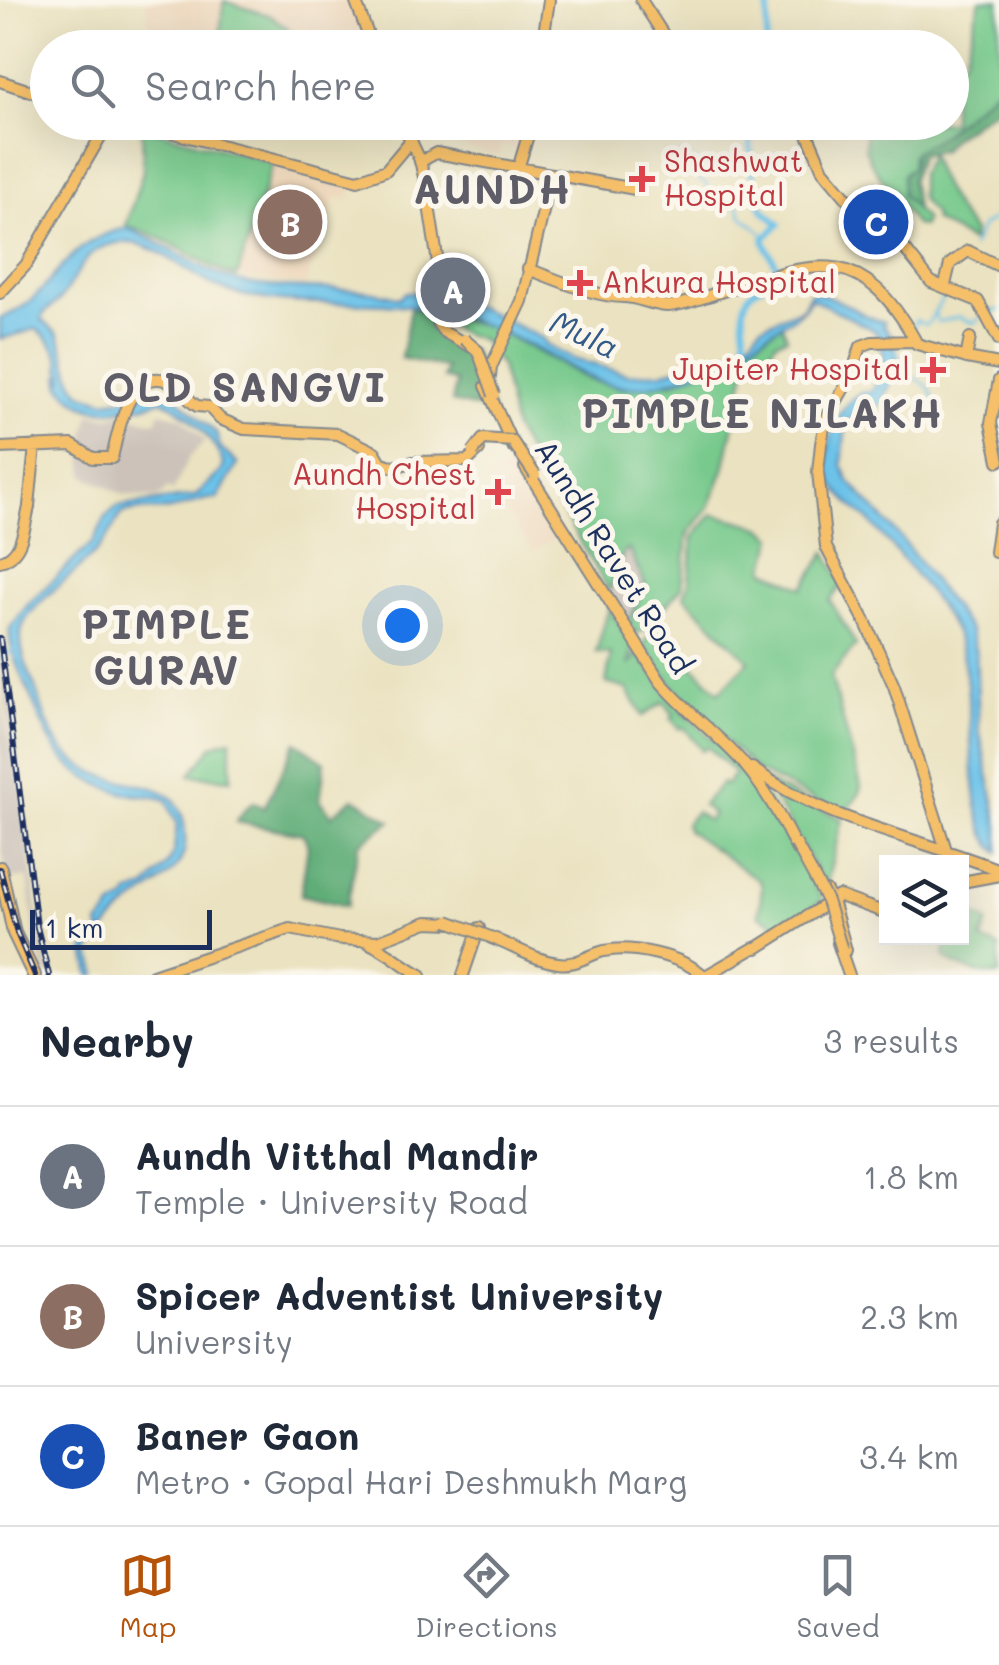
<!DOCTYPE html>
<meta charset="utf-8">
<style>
:root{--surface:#fff;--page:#f6f6f7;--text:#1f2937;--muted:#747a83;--line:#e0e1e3;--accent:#b45309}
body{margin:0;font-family:Mali,sans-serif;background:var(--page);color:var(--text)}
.controls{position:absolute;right:30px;bottom:30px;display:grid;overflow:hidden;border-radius:0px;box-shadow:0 10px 40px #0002}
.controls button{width:90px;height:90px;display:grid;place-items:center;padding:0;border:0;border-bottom:2px solid var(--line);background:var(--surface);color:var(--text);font:50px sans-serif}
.scale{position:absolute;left:30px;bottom:25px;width:182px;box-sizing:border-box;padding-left:10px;border:5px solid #1b2f5e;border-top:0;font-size:28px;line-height:35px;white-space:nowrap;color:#1b2f5e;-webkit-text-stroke:8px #fbf7ec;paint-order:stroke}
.you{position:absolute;left:402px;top:625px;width:35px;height:35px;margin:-25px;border:8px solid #fff;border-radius:50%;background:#1a73e8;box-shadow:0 0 0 15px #1a73e833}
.badge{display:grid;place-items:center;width:65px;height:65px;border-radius:50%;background:var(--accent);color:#fff;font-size:32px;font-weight:700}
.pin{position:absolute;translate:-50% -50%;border:5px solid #fff;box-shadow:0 2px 10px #0006}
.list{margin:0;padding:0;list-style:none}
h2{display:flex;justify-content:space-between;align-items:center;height:130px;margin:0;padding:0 40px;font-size:42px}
h2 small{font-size:32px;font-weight:400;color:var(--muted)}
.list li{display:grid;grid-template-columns:65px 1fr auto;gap:30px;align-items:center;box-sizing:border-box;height:140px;padding:0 40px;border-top:2px solid var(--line)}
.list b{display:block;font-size:38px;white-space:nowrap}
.list p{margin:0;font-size:32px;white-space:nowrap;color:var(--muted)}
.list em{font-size:32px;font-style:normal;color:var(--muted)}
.icon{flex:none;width:55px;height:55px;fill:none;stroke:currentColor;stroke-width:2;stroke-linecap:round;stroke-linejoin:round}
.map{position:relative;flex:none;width:999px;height:975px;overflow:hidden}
.search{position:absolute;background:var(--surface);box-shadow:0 10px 40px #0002;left:30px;right:30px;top:30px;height:110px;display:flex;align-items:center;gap:25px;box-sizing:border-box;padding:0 35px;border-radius:55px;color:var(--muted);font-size:38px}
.sheet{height:550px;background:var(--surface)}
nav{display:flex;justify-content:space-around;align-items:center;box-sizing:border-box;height:140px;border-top:2px solid var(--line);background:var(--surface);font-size:28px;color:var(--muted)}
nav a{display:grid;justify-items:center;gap:5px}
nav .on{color:var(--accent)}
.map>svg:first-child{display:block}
</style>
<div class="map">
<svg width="999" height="975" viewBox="0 0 999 975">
<rect width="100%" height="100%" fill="#fbf7ec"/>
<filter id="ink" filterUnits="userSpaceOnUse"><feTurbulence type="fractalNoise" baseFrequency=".01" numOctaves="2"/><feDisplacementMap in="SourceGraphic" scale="20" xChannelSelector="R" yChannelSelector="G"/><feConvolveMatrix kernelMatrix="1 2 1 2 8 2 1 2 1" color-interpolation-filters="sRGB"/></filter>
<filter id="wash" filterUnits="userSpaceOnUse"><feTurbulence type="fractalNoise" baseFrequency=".0048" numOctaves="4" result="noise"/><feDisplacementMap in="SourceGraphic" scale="40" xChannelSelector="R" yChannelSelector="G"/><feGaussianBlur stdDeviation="2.25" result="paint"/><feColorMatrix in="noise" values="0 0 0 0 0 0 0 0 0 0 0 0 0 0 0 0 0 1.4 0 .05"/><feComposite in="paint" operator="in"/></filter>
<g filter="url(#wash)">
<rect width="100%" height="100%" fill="#eae2c0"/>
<path fill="#edd7bb" d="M146,0H350L367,44L360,48L214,47L216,37L212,35L203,47H151Z
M437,123H529L523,150L502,145L499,155L433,141Z
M273,162L357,182L348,199L336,197L305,285L238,277Z
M516,461L561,534L533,552L485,480Z"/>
<path fill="#ccc2b9" d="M160,412L181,417L205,441L189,458L173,491L168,488L158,498L124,495L85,476L83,446L90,414L109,417L118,414L156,422Z
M624,550H629L645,583L629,622L609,591Z
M5,661L40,934L50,975H46L35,935L28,877L7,880L0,839V695L12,755L0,663Z"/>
<path fill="#77c98c" stroke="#497c75" stroke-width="2.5" d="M980,0H999V86L941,136L912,155L911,169L905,172L902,195L925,219L923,226L915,225L871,163L865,148L866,122H952V74L965,57Z
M224,1L271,16L289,29L275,47L219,41Z
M142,127L273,162L237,277C196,263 171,237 126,226L143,171Z
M930,155C940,184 953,208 973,232L972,242L933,220L934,215L920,198V173Z
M441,312L450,318L489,326L589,380L622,388L673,382L730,360L782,324L787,337L776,341L767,358L748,360L724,470L709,507L688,534L682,587L647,628L636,634L629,622L645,584L629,550L624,551L609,591L514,429L501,366L480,339L456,331L441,317Z
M713,514L761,527L774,537L765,570L803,588L826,552L843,584L830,600L856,645L831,676L861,786L860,793L844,815L757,771L687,704L643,645L654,627L719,692L749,661L684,596L689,582L693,537Z
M609,608L634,647L628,664H631L637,653L683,711L743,768L767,800L823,900L781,927L759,915L762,886L760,881L688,831L685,824L696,812L708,821L713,814L702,805L722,783L726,785L735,773L708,747L702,750L684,727L680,729L671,719L674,715L664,702L643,716L627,689L606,683L611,654L596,652Z
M231,739V779L190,775L213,745Z
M765,782L842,819L826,888Z
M962,909L988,922L981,940L999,947V975C981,975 957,969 944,956L947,938H962Z"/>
<path fill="#61ad78" stroke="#3e6e6b" stroke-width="2.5" d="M999,86V106L952,138L942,150L920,155L911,180L916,210L902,195L903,175L911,168L914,152L941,136Z
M410,309L434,312L438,332L473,352L492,409L490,411L452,402L456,382L443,378L446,368L401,358Z
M296,742L325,762L320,801L332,815L354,798L391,821L359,844L347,906L301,895L308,845L303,834L236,822L245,809L254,802L264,808Z"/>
<path fill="#6cc2e9" stroke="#4478a4" stroke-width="2.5" d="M127,228C167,244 204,274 246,283C295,293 352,283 399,298L406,292L431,294L475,306L542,338L547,345L573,359L628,374L662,372L730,353L748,343L761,326L803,308L811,292C839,295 861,318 884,322L883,326C908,348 893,384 878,407L857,412L846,423L842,465L849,481L902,539L970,630L976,653L979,729L999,827V853C956,820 984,678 951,625C929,589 899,554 871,523C858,509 836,495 830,477C822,452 835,408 859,394C863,392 868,392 873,390C882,367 889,354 875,331L811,298C800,319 778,324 759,339C738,355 719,363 693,373C671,381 644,390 619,386C595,383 578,371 557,360C515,336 470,316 424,308C359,297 292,311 228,291C191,280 157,238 118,243C83,247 79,275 61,298C57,304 49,308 44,313L42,320L59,335L73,381L81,393L106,401L159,393L176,397L216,433L220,448L238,464L217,499C201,497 186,508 169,510C153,511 136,508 121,514C115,525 108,537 101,546C83,569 29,604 22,628C17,647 28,670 35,687C45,715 50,741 74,760C124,800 189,763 185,846C183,874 147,890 129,906C115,917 99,937 90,952L97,975H90L85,950L95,935L101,933L99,925L113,907L128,898V894L146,888L168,864L174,853L177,824L166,800C150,794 135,797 120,792C61,774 50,745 30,694C21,674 8,650 10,628L29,603L93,542L106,517L116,507L195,496L221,472L224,465C214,439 188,411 162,400C127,411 84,422 60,384L64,376L60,381L59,375L64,373L60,369C63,357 48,336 36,329L0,339V318C57,299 55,242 127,228Z"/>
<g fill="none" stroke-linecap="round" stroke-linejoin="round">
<path stroke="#6cc2e9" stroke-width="2.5" d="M679,153L695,161L693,175L707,185L711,198L720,208L738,204L742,216L765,235
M972,247L982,226L999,216
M934,312L938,322L959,317L973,323L981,318
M987,312L999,310
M912,330L916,320L925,325L929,322L947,291
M895,352L910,365L911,376C927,384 932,387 935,405
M3,657L14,649
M0,659H1"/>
<path stroke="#6cc2e9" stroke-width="6" d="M766,48L769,0
M728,122L733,130L750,138L754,194L764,211L779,224L764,239C766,253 778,260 780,277C773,282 763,283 756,288C736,301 746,327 746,346"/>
</g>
</g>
<g filter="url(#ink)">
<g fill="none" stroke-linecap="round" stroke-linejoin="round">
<g stroke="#82888f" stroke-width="14">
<path id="major" d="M355,0L373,48
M641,0L672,48
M542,48L549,0
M0,81L48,97
M130,122L358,180L386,170L412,139
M402,122L420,160L426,186L442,289L438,324L444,332L471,347
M798,122L808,135L823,170L850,202L897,239L931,282L978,301L999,340
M420,162L436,153L635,189
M518,169L532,122
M528,269C558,280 592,296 623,297C638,297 653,306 668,306C685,305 704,297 720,292C813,263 859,240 915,340
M945,285L950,264L968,251L999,266
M0,293L26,265L109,122
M915,341L872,342L861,346L852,374L825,421L821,444L818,472L826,547L865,621L894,686L947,853
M917,344L967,358
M966,358L970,338
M967,358L999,364
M490,377L491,367L522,301L552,174
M999,380L991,423L999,461
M486,386L514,448
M245,429L338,434L375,452L381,462L393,467L413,462L467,461L479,450
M0,448L72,445L93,458H112C118,432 130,359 174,384C183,389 187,400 197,406L209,407L220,419L244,429
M525,467L660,681C686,712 719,735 744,764C766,790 782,819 797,850
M29,506L35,446
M995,552L999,523
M0,561C23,556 24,527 29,507
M752,768C825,822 917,837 999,870
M962,882L999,875
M826,891L833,904L846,950
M491,938C514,946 534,960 558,963C576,966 588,955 604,951C632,945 681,956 703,975
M369,943C392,953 402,966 421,975
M838,943L849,975
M757,948L839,896L886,913
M153,975L290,929L340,939L378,941L427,922L452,923
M463,975L479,928
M707,975L754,948"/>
</g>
<g stroke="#82888f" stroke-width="16">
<path id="highway" d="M0,868L14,933L34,975"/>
</g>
<use href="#major" stroke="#f6c06b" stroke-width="10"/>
<use href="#highway" stroke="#f6c06b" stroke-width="12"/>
<g stroke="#1b2f5e" stroke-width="6">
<path id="rail" d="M0,638L37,927L49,975
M0,869L17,933L35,975"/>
</g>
<use href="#rail" stroke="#fbf7ec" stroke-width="2.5" stroke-dasharray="8" stroke-linecap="butt"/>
<g stroke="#82888f" stroke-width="14" stroke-linecap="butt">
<path id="major-bridge" d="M464,339L478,351L494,395
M473,452L483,439L512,441L535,475
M796,844L827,901L842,950
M448,921L498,940"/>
</g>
<use href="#major-bridge" stroke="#f6c06b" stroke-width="10"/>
</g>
</g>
<g fill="#e0444e" stroke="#fbf7ec" stroke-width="4">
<path d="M637 164h10v10h10v10h-10v10h-10v-10h-10v-10h10z"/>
<path d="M575 268h10v10h10v10h-10v10h-10v-10h-10v-10h10z"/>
<path d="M928 355h10v10h10v10h-10v10h-10v-10h-10v-10h10z"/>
<path d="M493 477h10v10h10v10h-10v10h-10v-10h-10v-10h10z"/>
</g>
<g text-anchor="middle" stroke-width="10" stroke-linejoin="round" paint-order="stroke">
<g font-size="30" fill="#be3a42" stroke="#fbf7ec" text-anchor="start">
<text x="664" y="172">Shashwat<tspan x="664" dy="34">Hospital</tspan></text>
<text x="602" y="293">Ankura Hospital</text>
<text x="910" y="380" text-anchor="end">Jupiter Hospital</text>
<text x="476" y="485" text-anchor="end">Aundh Chest<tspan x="476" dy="34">Hospital</tspan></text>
</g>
<g font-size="30" fill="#1b2f5e" stroke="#fbf7ec">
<text transform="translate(613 557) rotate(58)" y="10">Aundh Ravet Road</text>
</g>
<g font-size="32" font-style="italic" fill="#335b88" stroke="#fbf7ec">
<text transform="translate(584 335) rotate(25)" y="11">Mula</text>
</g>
<g font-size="40" font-weight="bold" letter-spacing="2.5" fill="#5f5d68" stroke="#fbf7ec">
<text x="493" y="204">AUNDH</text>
<text x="245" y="402">OLD SANGVI</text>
<text x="763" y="428">PIMPLE NILAKH</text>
<text x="167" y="639">PIMPLE<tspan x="167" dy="46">GURAV</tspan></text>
</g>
</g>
</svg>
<div class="controls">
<button><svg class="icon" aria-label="layers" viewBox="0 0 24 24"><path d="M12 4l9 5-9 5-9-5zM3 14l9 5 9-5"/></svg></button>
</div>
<div class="scale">1 km</div>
<div class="you"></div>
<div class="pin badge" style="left:453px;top:290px;background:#6b7280">A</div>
<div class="pin badge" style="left:290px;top:222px;background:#8d6e63">B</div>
<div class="pin badge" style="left:876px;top:222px;background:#1a4fb4">C</div>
<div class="search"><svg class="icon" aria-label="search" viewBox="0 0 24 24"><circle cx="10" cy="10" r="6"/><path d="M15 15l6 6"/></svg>Search here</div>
</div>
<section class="sheet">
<h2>Nearby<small>3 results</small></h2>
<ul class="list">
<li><span class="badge" style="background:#6b7280">A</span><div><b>Aundh Vitthal Mandir</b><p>Temple · University Road</p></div><em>1.8 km</em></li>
<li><span class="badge" style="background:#8d6e63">B</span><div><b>Spicer Adventist University</b><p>University</p></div><em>2.3 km</em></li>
<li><span class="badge" style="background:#1a4fb4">C</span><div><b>Baner Gaon</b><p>Metro · Gopal Hari Deshmukh Marg</p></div><em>3.4 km</em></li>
</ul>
</section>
<nav>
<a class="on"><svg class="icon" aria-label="map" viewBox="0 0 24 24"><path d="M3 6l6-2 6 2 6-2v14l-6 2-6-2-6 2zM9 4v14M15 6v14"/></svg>Map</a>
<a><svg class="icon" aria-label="directions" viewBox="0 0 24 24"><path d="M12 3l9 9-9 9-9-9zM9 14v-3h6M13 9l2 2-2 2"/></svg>Directions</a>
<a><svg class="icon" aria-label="saved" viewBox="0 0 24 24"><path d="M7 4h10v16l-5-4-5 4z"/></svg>Saved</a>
</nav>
